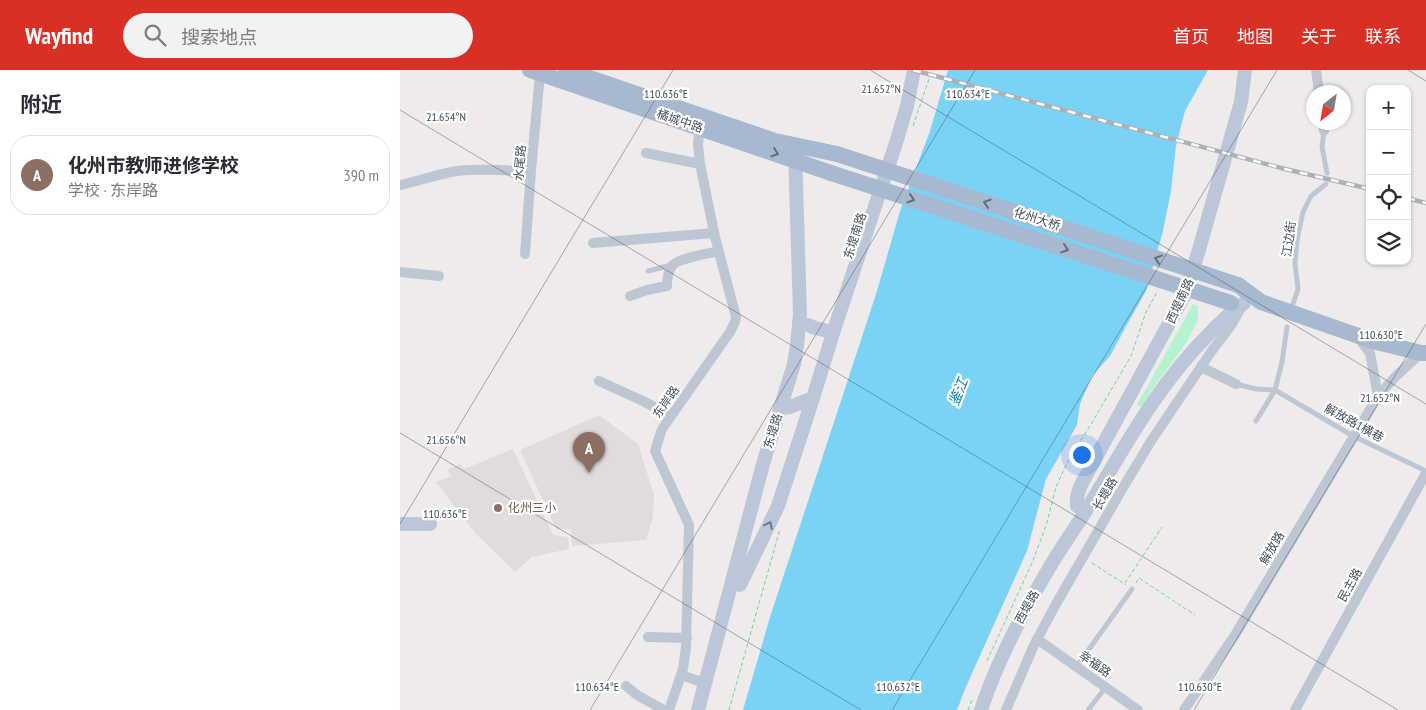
<!DOCTYPE html>
<html lang="zh">
<meta charset="utf-8">
<style>
:root{--surface:#fff;--page:#f2f2f3;--text:#2b2b33;--muted:#7c7c81;--line:#e1e1e2;--accent:#d93025}
body{margin:0;font-family:"PT Sans Narrow","Noto Sans SC",sans-serif;background:var(--page);color:var(--text)}
.controls{position:absolute;right:15px;top:15px;display:grid;overflow:hidden;border-radius:10px;box-shadow:0 1px 4px #0004}
.controls button{width:45px;height:45px;display:grid;place-items:center;padding:0;border:0;border-bottom:1px solid var(--line);background:var(--surface);color:var(--text);font:25px sans-serif}
.compass{position:absolute;left:906px;top:15px;width:45px;height:45px;border-radius:50%;background:var(--surface);box-shadow:0 1px 4px #0004;rotate:211deg}
.you{position:absolute;left:681px;top:384px;width:18px;height:18px;margin:-12px;border:4px solid #fff;border-radius:50%;background:#1a73e8;box-shadow:0 0 0 8px #1a73e833}
.badge{display:grid;place-items:center;width:32px;height:32px;border-radius:50%;background:var(--accent);color:#fff;font-size:16px;font-weight:700}
.pin{position:absolute;translate:-50% -41px;filter:drop-shadow(0 1px 2px #0008)}
.pin::after{content:'';position:absolute;top:26px;width:18px;height:15px;background:inherit;clip-path:polygon(0 0,100% 0,50% 100%)}
.list{margin:0;padding:0;list-style:none}
h2{display:flex;justify-content:space-between;align-items:center;height:65px;margin:0;padding:0 20px;font-size:21px}
h2 small{font-size:16px;font-weight:400;color:var(--muted)}
.list li{display:grid;grid-template-columns:32px 1fr auto;gap:15px;align-items:center;box-sizing:border-box;height:80px;margin:0 10px 10px;padding:0 10px;border:1px solid var(--line);border-radius:20px}
.list b{display:block;font-size:19px;white-space:nowrap}
.list p{margin:0;font-size:16px;white-space:nowrap;color:var(--muted)}
.list em{font-size:16px;font-style:normal;color:var(--muted)}
.icon{flex:none;width:28px;height:28px;fill:none;stroke:currentColor;stroke-width:2;stroke-linecap:round;stroke-linejoin:round}
.map{position:relative;flex:none;width:1026px;height:640px;overflow:hidden}
header{display:flex;align-items:center;gap:30px;box-sizing:border-box;height:70px;padding:0 25px;background:var(--accent);color:#fff}
header strong{font-size:24px}
nav{display:flex;gap:28px;margin-inline-start:auto;font-size:18px}
.search{width:350px;height:45px;background:var(--page);display:flex;align-items:center;gap:12px;box-sizing:border-box;padding:0 18px;border-radius:28px;color:var(--muted);font-size:19px}
main{display:flex}
aside{flex:1;background:var(--surface)}
.map>svg:first-child{display:block}
</style>
<header>
<strong>Wayfind</strong>
<div class="search"><svg class="icon" aria-label="search" viewBox="0 0 24 24"><circle cx="10" cy="10" r="6"/><path d="M15 15l6 6"/></svg>搜索地点</div>
<nav><a>首页</a><a>地图</a><a>关于</a><a>联系</a></nav>
</header>
<main>
<aside>
<h2>附近<small></small></h2>
<ul class="list">
<li><span class="badge" style="background:#8d6e63">A</span><div><b>化州市教师进修学校</b><p>学校 · 东岸路</p></div><em>390 m</em></li>
</ul>
</aside>
<div class="map">
<svg width="1026" height="640" viewBox="0 0 1026 640">
<rect width="100%" height="100%" fill="#efebeb"/>
<path fill="#e0dcdd" d="M199,345L238,374L254,425L253,447L246,470L172,476L171,459H156L120,380Z
M113,379L153,465L168,467L169,479L132,487L115,502L75,463L36,412L51,406L47,400L60,394L64,399Z"/>
<path fill="#b3f3d0" d="M793,234L798,236V250L793,260L784,276L758,311L741,337L737,335Z"/>
<path fill="#7ad3f5" d="M548,0H808L785,41L776,76L771,121L763,161L746,221L729,251L710,286L692,306L680,334L677,355L646,409L627,481L565,619L557,640H343L370,547L477,221L500,141L530,61Z"/>
<g fill="none" stroke-linecap="round" stroke-linejoin="round">
<path stroke="#67d5a7" stroke-width="1" stroke-dasharray="4 2.5" stroke-linecap="butt" d="M513,56L532,0
M692,493L726,515
M725,513L762,457
M736,513L739,508L795,545
M587,591L632,493L646,456L656,417L670,387L690,356L731,286L746,242L757,222
M329,640L380,459
M568,640L572,630"/>
<path stroke="#bdc7d3" stroke-width="5" d="M924,61L922,77L927,103
M248,201L272,195
M893,234L898,219L895,194L897,170L903,142L911,126L926,114
M836,314L856,319L875,320L953,366L1026,401
M856,351L875,320L882,292L887,257
M677,596L732,519
M688,640L706,617"/>
<path stroke="#bdc7d3" stroke-width="10" d="M916,0L919,22
M923,52L924,61
M246,83L300,94
M0,115C19,111 38,104 57,101C81,98 107,101 131,101
M193,173L314,163
M125,184L131,101L140,4
M0,202L39,206
M230,226L247,220L267,216C267,210 268,202 272,196C278,188 308,184 319,181
M958,267L970,283L978,326
M801,297L836,314
M199,311L245,332L271,346
M248,567L287,568
M637,569L738,640
M281,605L305,613
M226,616L237,625L264,640
M269,640L283,599L286,577L289,455L255,381L262,359L330,262L335,252L336,247L315,167L300,94L298,74L300,54
M606,640L634,575L656,534L721,421L751,371L811,282L832,254L842,236
M784,640L835,565L978,326L996,306L1021,283
M895,640L1026,403"/>
<path stroke="#bbc7d8" stroke-width="14" d="M408,255L415,258L424,260
M380,338L390,337L413,328
M686,441L677,436C676,428 678,421 682,413L784,226L798,183L837,46L841,32L845,0
M0,454H30
M340,515L378,436L413,328L434,260L495,76L507,36L514,0
M298,640L363,394L394,294L397,275L400,244L395,81
M581,640C597,591 622,544 648,500C660,479 674,460 687,439C725,377 756,317 808,265C819,253 831,242 844,233"/>
<path stroke="#a7b8cf" stroke-width="16" d="M130,0L431,103
M166,0L375,71L437,84
M838,215L861,232L973,271L1021,283H1026"/>
<g stroke="#adb0b7" stroke-width="4.5">
<path id="rail" d="M513,0L885,99L970,119
M1007,128L1026,133"/>
</g>
<use href="#rail" stroke="#fff" stroke-width="2.5" stroke-dasharray="8" stroke-linecap="butt"/>
<path stroke="#a7b8cf" stroke-width="16" d="M437,84L838,215
M431,103L831,233"/>
</g>
<defs><path id="oneway-chevron" d="M-2-3.5L2.5 0L-2 3.5" fill="none" stroke-width="1.6" stroke-linecap="round" stroke-linejoin="round" transform="scale(1.25)"/></defs>
<g stroke="#606d7e">
<use href="#oneway-chevron" transform="translate(375 83) rotate(19)"/>
<use href="#oneway-chevron" transform="translate(511 129) rotate(18)"/>
<use href="#oneway-chevron" transform="translate(587 133) rotate(-162)"/>
<use href="#oneway-chevron" transform="translate(665 179) rotate(18)"/>
<use href="#oneway-chevron" transform="translate(758 189) rotate(-162)"/>
</g>
<use stroke="#6c7887" href="#oneway-chevron" transform="translate(369 455) rotate(-64)"/>
<path fill="none" stroke="#424d5b" stroke-width="1" stroke-opacity="0.45" d="M470,0L1026,334M1008,0L1026,11M0,40L998,640M0,363L461,640M0,454L273,0M190,640L575,0M492,640L877,0M794,640L1026,254"/>
<circle fill="#8d6e63" stroke="#fff" stroke-width="2" cx="98" cy="438" r="5"/>
<g text-anchor="middle" stroke-width="4.5" stroke-linejoin="round" paint-order="stroke">
<g font-size="12" fill="#424d5b" stroke="#fff">
<text transform="translate(280 51) rotate(19)" y="4">橘城中路</text>
<text transform="translate(120 93) rotate(-85)" y="4">水尾路</text>
<text transform="translate(637 149) rotate(18)" y="4">化州大桥</text>
<text transform="translate(455 166) rotate(-72)" y="4">东堤南路</text>
<text transform="translate(889 169) rotate(-82)" y="4">江边街</text>
<text transform="translate(780 231) rotate(-65)" y="4">西堤南路</text>
<text transform="translate(266 332) rotate(-55)" y="4">东岸路</text>
<text transform="translate(954 353) rotate(29)" y="4">解放路1横巷</text>
<text transform="translate(373 361) rotate(-73)" y="4">东堤路</text>
<text transform="translate(705 424) rotate(-60)" y="4">长堤路</text>
<text transform="translate(872 478) rotate(-59)" y="4">解放路</text>
<text transform="translate(950 515) rotate(-61)" y="4">民主路</text>
<text transform="translate(627 537) rotate(-61)" y="4">西堤路</text>
<text transform="translate(695 594) rotate(35)" y="4">幸福路</text>
</g>
<g font-size="12" fill="#785e54" stroke="#fff" text-anchor="start">
<text x="108" y="442">化州三小</text>
</g>
<g font-size="14" font-style="italic" fill="#007eb0" stroke="#fff">
<text transform="translate(558 322) rotate(-68)" y="5">鉴江</text>
</g>
</g>
<g font-size="12" text-anchor="middle" fill="#424d5b" stroke="#fff" stroke-width="4.5" stroke-linejoin="round" paint-order="stroke">
<text x="481" y="23">21.652°N</text>
<text x="266" y="28">110.636°E</text>
<text x="568" y="28">110.634°E</text>
<text x="46" y="51">21.654°N</text>
<text x="981" y="269">110.630°E</text>
<text x="980" y="332">21.652°N</text>
<text x="46" y="374">21.656°N</text>
<text x="45" y="448">110.636°E</text>
<text x="197" y="621">110.634°E</text>
<text x="498" y="621">110.632°E</text>
<text x="800" y="621">110.630°E</text>
</g>
</svg>
<div class="controls">
<button>+</button>
<button>−</button>
<button><svg class="icon" aria-label="locate" viewBox="0 0 24 24"><circle cx="12" cy="12" r="6"/><path d="M12 2v4M12 18v4M2 12h4M18 12h4"/></svg></button>
<button><svg class="icon" aria-label="layers" viewBox="0 0 24 24"><path d="M12 4l9 5-9 5-9-5zM3 14l9 5 9-5"/></svg></button>
</div>
<svg class="compass" viewBox="-18 -18 36 36"><path d="M0-13l5 13h-10z" fill="#e53935"/><path d="M0 13l5-13h-10z" fill="#7c7c81"/></svg>
<div class="you"></div>
<div class="pin badge" style="left:189px;top:403px;background:#8d6e63">A</div>
</div>
</main>
